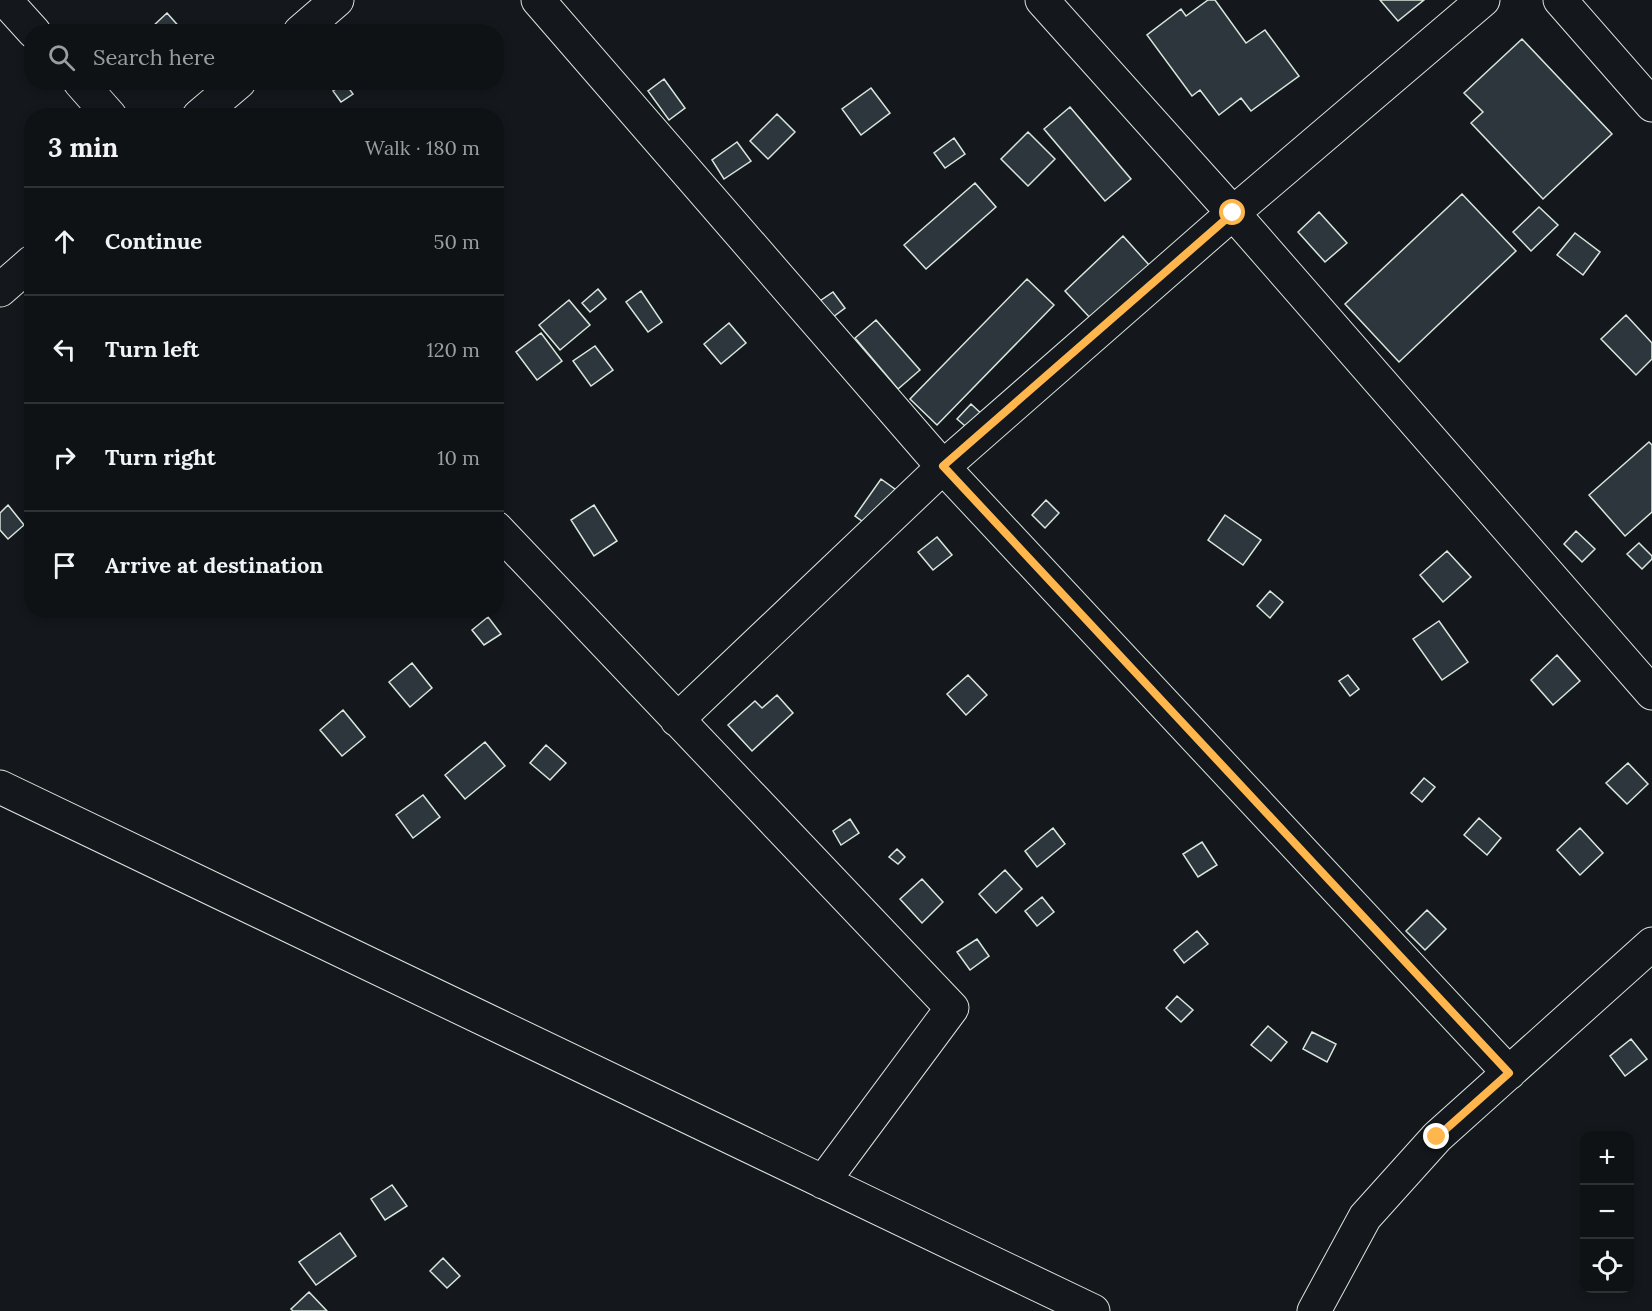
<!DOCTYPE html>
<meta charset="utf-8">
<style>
:root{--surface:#0f1215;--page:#181b1e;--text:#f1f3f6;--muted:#9b9ea0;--line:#2f3234}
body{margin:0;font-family:Lora,serif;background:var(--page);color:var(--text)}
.controls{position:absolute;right:18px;bottom:18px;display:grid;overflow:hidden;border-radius:12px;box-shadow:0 3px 9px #0003}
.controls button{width:54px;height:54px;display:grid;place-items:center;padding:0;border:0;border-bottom:2px solid var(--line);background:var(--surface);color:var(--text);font:30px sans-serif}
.stop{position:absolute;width:18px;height:18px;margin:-14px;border:4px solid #ffb74d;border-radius:50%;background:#fff}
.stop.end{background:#ffb74d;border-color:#fff;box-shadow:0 2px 6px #0008}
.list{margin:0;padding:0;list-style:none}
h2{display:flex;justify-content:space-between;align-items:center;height:78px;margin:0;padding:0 24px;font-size:26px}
h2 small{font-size:20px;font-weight:400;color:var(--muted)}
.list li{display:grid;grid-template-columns:39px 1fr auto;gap:18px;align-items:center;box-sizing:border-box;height:108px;padding:0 24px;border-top:2px solid var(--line)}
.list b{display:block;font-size:22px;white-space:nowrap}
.list em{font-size:20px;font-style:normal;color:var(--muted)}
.icon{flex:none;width:33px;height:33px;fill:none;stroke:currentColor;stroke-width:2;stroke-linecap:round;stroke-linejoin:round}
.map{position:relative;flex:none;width:1652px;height:1311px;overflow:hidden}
.search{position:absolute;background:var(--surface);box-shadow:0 3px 9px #0003;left:24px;top:24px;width:480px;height:66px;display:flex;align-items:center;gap:15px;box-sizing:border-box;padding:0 21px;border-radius:24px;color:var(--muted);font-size:22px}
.panel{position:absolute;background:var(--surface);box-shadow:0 3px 9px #0003;left:24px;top:108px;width:480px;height:510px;border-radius:24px}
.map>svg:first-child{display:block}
</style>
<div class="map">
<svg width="1652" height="1311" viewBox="0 0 1652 1311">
<rect width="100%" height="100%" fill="#14181c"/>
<path fill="#2c363c" stroke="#d8e6dc" stroke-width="1.5" d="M1208,0H1215L1246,43L1265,30L1299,76L1251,111L1241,98L1219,115L1200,90L1192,96L1147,35L1181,9L1186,16Z
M1380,0H1424L1398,21Z
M167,13L182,30L180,32H157L152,27Z
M1522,39L1612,134L1543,199L1471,123L1483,112L1464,93Z
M664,79L685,108L669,120L648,91Z
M345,83L353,94L341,102L333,91Z
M871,88L890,113L861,135L842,109Z
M1070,107L1131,179L1105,201L1044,129Z
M777,114L795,132L768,159L750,141Z
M1028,132L1055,159L1028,186L1001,159Z
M954,138L965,154L945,168L934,153Z
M737,142L751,161L724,179L712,160Z
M975,183L996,207L926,269L904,245Z
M1462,194L1516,251L1399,362L1345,304Z
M1539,207L1558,225L1531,251L1513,232Z
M1319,212L1347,243L1325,262L1298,232Z
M1575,233L1600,252L1583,275L1557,255Z
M1123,236L1150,266L1093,321L1065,291Z
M1027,279L1054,305L937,425L910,399Z
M598,289L606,299L590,312L582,303Z
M641,291L662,322L648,332L626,302Z
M833,292L845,308L829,320L817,303Z
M569,300L590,325L560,350L539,325Z
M1626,315L1652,343V359L1636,375L1601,339Z
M876,320L920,370L898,389L855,338Z
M729,323L746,343L721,364L704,344Z
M541,333L562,361L537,380L516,352Z
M595,346L613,370L591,386L573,361Z
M971,404L985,417L971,431L957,419Z
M1649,442L1652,445V512L1625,536L1589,495Z
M881,479L899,492L873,529L855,516Z
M1046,500L1059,513L1045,528L1032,515Z
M8,505L24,525L8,539L0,530V513Z
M594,505L617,541L594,556L571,520Z
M1225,515L1261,540L1243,565L1208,540Z
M1576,531L1595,549L1582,562L1564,544Z
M937,537L952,555L933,570L918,552Z
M1639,543L1652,556V559L1642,569L1627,554Z
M1447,551L1471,577L1443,602L1420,575Z
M1270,591L1283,602L1270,618L1257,606Z
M488,617L501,634L484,645L472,630Z
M1439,621L1468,662L1442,680L1413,639Z
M1557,655L1580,681L1553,705L1531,680Z
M412,663L432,688L410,707L389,682Z
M968,675L987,695L966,715L947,694Z
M1348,675L1359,689L1350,696L1339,681Z
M777,695L793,713L752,751L728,725L755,701L762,708Z
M343,710L365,737L342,756L320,730Z
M485,742L505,766L465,799L445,775Z
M546,745L566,763L550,780L530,763Z
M1628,763L1648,784L1627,804L1606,783Z
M1424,778L1435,787L1422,802L1411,793Z
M423,795L440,817L413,838L396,815Z
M1479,818L1501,838L1487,855L1464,835Z
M850,819L859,833L841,845L833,831Z
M1053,828L1065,844L1037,867L1025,851Z
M1580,828L1603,853L1580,875L1557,850Z
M1202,842L1217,865L1198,877L1183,854Z
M897,849L905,857L898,864L889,857Z
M1005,870L1022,889L996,913L979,894Z
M922,879L943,902L922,923L900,899Z
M1042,897L1054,912L1037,926L1025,911Z
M1427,910L1446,929L1425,950L1406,931Z
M1197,931L1208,944L1184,963L1174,950Z
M977,939L989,956L970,970L957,952Z
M1177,996L1193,1010L1181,1022L1166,1008Z
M1268,1026L1287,1042L1271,1061L1251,1045Z
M1312,1032L1336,1044L1327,1062L1303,1049Z
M1631,1039L1647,1059L1625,1076L1610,1056Z
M392,1185L407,1206L385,1220L371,1199Z
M340,1233L356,1256L316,1285L299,1262Z
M443,1258L460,1276L447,1288L430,1271Z
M309,1292L327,1311H293L291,1309Z"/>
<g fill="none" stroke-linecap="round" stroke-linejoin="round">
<g stroke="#d8e6dc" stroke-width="35">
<path id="minor" d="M5,0L34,32
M538,0L943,467L1509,1073
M1042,0L1233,213L1652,693
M1560,0L1652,105
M300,32L337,0
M80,82L110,116
M199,116L239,82
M0,290L32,262
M496,528L952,1008L823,1182
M677,720L943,467L1233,213L1483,0
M0,787L1093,1311
M1314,1311L1365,1217L1437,1137L1652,944"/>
</g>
<use href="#minor" stroke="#14181c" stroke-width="33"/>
</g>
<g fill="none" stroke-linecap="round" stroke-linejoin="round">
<path stroke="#ffb74d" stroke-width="8" d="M1233,213L943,466L1509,1073L1437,1137"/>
</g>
</svg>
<div class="controls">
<button>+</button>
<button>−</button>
<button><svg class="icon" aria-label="locate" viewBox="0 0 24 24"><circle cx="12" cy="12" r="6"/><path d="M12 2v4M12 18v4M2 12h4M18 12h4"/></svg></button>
</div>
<div class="stop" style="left:1233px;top:213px"></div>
<div class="stop end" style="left:1437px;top:1137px"></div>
<div class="search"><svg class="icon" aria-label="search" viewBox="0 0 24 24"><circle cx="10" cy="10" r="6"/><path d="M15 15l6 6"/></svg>Search here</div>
<section class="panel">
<h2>3 min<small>Walk · 180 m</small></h2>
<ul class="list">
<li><svg class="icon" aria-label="ahead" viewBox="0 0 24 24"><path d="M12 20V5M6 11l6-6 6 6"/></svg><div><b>Continue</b></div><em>50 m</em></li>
<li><svg class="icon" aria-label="left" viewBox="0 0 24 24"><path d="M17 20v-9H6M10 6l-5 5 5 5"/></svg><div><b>Turn left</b></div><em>120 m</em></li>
<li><svg class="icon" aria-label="right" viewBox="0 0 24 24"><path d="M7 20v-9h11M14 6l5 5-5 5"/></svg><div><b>Turn right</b></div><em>10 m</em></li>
<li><svg class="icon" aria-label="arrive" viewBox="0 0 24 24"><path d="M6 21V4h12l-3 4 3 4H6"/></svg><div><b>Arrive at destination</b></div></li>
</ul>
</section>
</div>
